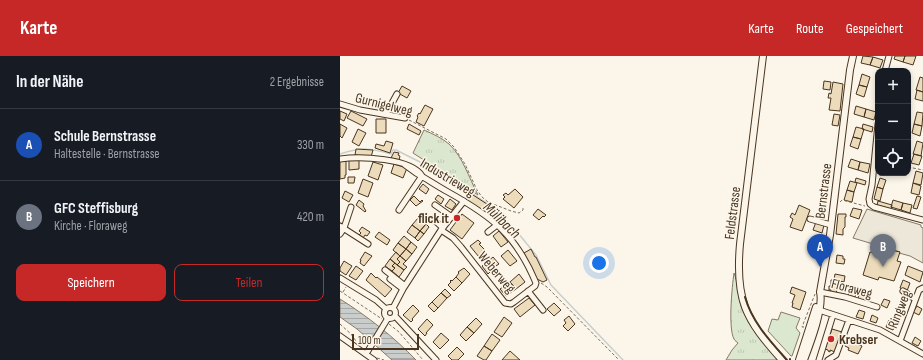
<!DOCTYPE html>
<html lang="de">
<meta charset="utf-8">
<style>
:root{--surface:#171b24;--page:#20242c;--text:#f1f3f6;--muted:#9ea1a6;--line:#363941;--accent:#c62828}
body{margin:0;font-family:"Sofia Sans Condensed",sans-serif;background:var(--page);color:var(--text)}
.controls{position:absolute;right:12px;top:12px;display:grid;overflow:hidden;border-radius:8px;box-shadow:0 2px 6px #0003}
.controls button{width:36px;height:36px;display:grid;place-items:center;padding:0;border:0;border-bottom:1px solid var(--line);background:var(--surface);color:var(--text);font:20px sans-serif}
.scale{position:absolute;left:12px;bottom:10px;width:67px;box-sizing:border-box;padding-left:4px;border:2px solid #4a3520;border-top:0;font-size:11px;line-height:14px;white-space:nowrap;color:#4a3520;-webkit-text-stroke:3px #fbf6e9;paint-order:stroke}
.you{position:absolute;left:259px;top:207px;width:14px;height:14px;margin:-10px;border:3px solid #fff;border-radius:50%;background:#1a73e8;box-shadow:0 0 0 6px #1a73e833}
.badge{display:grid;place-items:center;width:26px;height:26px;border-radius:50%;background:var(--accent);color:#fff;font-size:13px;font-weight:700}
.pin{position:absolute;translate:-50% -33px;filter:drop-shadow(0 1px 2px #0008)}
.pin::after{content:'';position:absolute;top:21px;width:14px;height:12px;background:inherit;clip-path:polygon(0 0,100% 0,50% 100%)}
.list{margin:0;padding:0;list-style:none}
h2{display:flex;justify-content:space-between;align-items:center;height:52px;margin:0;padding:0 16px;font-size:17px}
h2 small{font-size:13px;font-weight:400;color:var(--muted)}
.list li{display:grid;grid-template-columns:26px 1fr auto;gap:12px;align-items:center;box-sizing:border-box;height:72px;padding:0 16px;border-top:1px solid var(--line)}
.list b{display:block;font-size:15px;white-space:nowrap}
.list p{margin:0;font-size:13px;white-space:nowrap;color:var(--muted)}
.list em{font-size:13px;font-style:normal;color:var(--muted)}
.actions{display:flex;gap:8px;padding:12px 16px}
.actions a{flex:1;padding:9px 0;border:1px solid var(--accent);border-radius:8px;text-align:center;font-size:14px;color:var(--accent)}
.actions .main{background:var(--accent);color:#fff}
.icon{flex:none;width:22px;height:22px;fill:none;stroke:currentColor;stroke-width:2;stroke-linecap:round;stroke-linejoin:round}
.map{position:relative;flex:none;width:583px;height:304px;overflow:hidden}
header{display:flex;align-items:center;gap:24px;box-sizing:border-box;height:56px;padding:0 20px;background:var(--accent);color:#fff}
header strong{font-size:19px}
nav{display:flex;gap:22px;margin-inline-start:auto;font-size:14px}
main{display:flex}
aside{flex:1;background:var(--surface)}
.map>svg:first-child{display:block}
</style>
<header>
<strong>Karte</strong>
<nav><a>Karte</a><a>Route</a><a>Gespeichert</a></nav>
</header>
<main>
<aside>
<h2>In der Nähe<small>2 Ergebnisse</small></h2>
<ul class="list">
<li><span class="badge" style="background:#1a4fb4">A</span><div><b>Schule Bernstrasse</b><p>Haltestelle · Bernstrasse</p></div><em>330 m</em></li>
<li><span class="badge" style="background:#6b7280">B</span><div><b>GFC Steffisburg</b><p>Kirche · Floraweg</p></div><em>420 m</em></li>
</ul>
<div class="actions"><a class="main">Speichern</a><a>Teilen</a></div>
</aside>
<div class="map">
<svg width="583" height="304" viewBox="0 0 583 304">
<defs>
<pattern id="grass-tufts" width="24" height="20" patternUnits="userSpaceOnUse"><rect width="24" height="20" fill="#dce7d0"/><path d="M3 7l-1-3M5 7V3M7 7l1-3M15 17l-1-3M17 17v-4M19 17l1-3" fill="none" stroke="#bec7b2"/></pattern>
<pattern id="water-rules" width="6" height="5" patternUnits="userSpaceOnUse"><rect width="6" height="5" fill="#c9cecd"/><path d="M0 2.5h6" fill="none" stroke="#a5a8a6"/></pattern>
</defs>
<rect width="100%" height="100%" fill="#fbf6e9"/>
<path fill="url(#grass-tufts)" stroke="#887966" d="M84,74C93,78 102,82 109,88C123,101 129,122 138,139L73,97Z
M394,217C398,226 398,240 401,250C409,272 424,288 439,304H386L392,294L398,287C397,286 395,285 394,283C388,272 392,231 394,217Z"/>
<path fill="#dce7d0" stroke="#887966" d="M441,256L460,262L456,272L460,277L452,300H451L428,275L432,263L438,264Z"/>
<path fill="#ede7d9" stroke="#887966" d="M527,153L581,169V171L583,172V207L570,200L559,197L560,196L513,182Z"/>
<path fill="url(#water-rules)" stroke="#887966" d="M0,243C27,260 54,281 76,304H52L17,273L0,261Z"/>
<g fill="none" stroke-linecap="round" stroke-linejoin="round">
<path stroke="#c9cecd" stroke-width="1.5" d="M0,98C22,91 29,92 51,98L53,94H56L80,106L115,131L130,136L154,152L178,177L196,199L211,229L283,304"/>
</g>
<path fill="#ecdcbc" stroke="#4a3520" d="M523,0L533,1L530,9L521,7Z
M555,0H565L563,6L554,3Z
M565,0H576L573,9L563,6Z
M533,1L543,4L540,12L530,9Z
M522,18L530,21L527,31L519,29Z
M580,21L583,22V36L576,34Z
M484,25L491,26L490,34L483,33Z
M493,26L503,28L500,55L489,54L491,42H488L489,37L491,38Z
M519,29L527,31L524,41L516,38Z
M62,30L71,35L67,42L58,37Z
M577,34L583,36V45L575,43Z
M85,49L93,53L84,70L76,66L78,61L77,60L79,57L80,58Z
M516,50L526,53L524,61L514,58Z
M526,53L536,56L534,64L524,61Z
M0,55L7,58L4,65L0,63Z
M11,55L27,63L23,70L7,62Z
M577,56L583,57L582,70L574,68Z
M494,58L500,59L498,70L492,69Z
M36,63H46V77H36Z
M0,68L7,72L2,82L0,80Z
M69,68L81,75L79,79L67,73Z
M523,68L533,71L532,76L522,73Z
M574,68L582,70L580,80L572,77Z
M516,71L524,73L521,83L513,81Z
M18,73L26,77L19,90L12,86Z
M513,81L521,83L518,93L510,90Z
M46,85L53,87L50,97L35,92L36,88L44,90Z
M577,85L583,87L581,100L573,98Z
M16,93L33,94L31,101L15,99Z
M54,96L59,97L58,99L60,100L59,104L51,102Z
M574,98L582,100L579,109L571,107Z
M19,103V113L9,114V104Z
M511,103L520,106L518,114L508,111Z
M6,104V119H5V122L0,123V105Z
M33,106L43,109L38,124L28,120Z
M520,106L530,108L528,117L518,114Z
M54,108L67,112L63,122L51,117Z
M576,115L583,117L581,129L573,127Z
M8,121H15L14,127H8Z
M516,122L526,125L525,129L515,126Z
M540,122L546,124L543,133L537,131Z
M23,123L33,127L28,141L18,137Z
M510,125L517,127L514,136L507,134Z
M573,127L581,130L579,139L571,137Z
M83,128L89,133L86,138L79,133Z
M537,131L543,133L540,145L534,143Z
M175,133L183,141L174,152L163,143L165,141L163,139L166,137L168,139Z
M507,134L514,136L512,146L504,144Z
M5,135L13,139L9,146L2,142Z
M130,137L153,152L149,159L125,144Z
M98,139L104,143L101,148L95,143Z
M74,140L80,146L82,144L83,145L76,150L70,144Z
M577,140L581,141L577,153L573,152Z
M110,143L116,148L112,154L105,150Z
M19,144L24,148L23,150L26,155L25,156L16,149Z
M553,144L563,147L561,154L551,151Z
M538,145L552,149L551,153L537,149Z
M563,147L572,149L570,157L561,154Z
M459,149L470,154L462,175L450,171L453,163L450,161L452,157L455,159Z
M153,152L163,161L156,167L148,160Z
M513,152L522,154L519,163L510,160Z
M198,153L206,159L204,161L203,160L199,164L193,159Z
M85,158L90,162L86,168L80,164Z
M122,158L134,167L122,183L110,174Z
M498,158H506V161H505V171L503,173V179L496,178Z
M78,162L86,168L80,175L72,169Z
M476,166L484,169L482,177L473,174Z
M86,168L89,171L84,178L80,175Z
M72,169L80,175L75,182L67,176Z
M22,171L30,176L27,180L25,179L23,182L19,179L21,177L19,175Z
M80,175L84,178L78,185L75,182Z
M159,175L168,186L161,191L153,180Z
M39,176L50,184L47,189L35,181Z
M64,180L71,186L66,193L58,187Z
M138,184L141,187L139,188L146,195L139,201L130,190Z
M71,186L77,191L72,198L66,193Z
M58,187L66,193L60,200L53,194Z
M543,192L560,196L557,205L561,206L554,225L539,221L538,224L523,219L530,196L541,199Z
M66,193L72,198L66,205L60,200Z
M191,193L195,201H196L207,224L203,226L195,222L184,197Z
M168,194L177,205L170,210L161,200Z
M25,196L32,200L24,210L20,207L21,204H20Z
M56,196L60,200L57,203L60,206L57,209L50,203Z
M497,199L503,200V203H505L504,208L496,207Z
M60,200L66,205L63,208L67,211L64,214L57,209L60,206L57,203Z
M153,201L159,208L151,213L152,214L148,218L142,210Z
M50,203L55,207L52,210L55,212L52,215L45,210Z
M4,205L12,210L6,219L0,215V212Z
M55,207L64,214L59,221L52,215L55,212L52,210Z
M16,210L23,215L16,224L9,220Z
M568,210L583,216L580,226L565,219Z
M124,212L130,218L122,227L116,221L119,217L118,216Z
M31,217L36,222L37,221L52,233L45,241L26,224Z
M179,218L185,226L176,233L170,226Z
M495,218L505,220L504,226L500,225V228H498L496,238L490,237L491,234H489V230H491V224H494Z
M116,221L122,227L114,235L108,229L111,226L110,225L111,224L112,225Z
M563,224L570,227L567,235L560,232Z
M170,226L176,233L166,240L160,233Z
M452,231L466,236L460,254L452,251L453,247H452L455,239L450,237Z
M105,233L111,239L107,242L101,237Z
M510,233L517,235L515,241L508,239Z
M520,236L527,238L525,245L518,242Z
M101,237L107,242L98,252L92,246Z
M189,242L195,249L180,261L174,253Z
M544,243L550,245L547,252L541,249Z
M92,246L98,252L94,256L88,250Z
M214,247L221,254L214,260L207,253Z
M73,249L79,255L72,263L73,264L71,266L63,259Z
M577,250L582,253L579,259L573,256Z
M519,254L525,256L523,263L516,261Z
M532,259L538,262L536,267L530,265Z
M229,260L235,268L228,275L223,270L226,267L224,264Z
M164,261L172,267L162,281L154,276Z
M136,262L142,268L134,277L127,271Z
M87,263L93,269L86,277H87L85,280L78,273Z
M549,264L556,267L553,274L546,271Z
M127,271L134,277L126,285L120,279Z
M492,273L502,276L495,296L490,294V296L488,295V294L485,293Z
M101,277L109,284L100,293L93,286Z
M152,278L160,284L152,295L144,290Z
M575,281L581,285L578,290L572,287Z
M508,284L522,290L518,298L508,294L509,292L505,290Z
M144,290L152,295L146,304H144L137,300Z
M117,291L124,298L118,304H112L108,300Z
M170,295L180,304H162Z"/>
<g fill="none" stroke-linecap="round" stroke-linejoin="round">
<g stroke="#4a3520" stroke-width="7">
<path id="minor" d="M545,15L549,0
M0,48L20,54L65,62
M46,58L57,38
M538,68L532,129L529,143L530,148L534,151L583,164
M0,103C19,100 72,102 82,120
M65,109L76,117C87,123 97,130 108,136C153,161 176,179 196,227L195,230L174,246L171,248L165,247L121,191L113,182L101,174
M95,149L112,161
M59,154L82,120
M93,163L103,172
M470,163L491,169
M0,170L28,188
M148,176L157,169
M0,178L4,172L11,151
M45,214L65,230
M0,222L36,244L46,253
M50,223L63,233
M188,235L203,254
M563,235L575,243
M480,236L505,241L537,251
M44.5 257a5.5 5.5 0 1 1 11 0a5.5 5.5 0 1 1-11 0Z
M53,252L63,233L101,174L124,145
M479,254L540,274L583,298
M55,260L96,304
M0,280L34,304
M560,285L579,234L583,232
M26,298L48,262
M479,304L493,259
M488,304L496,299L509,264"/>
</g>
<g stroke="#4a3520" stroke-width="8">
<path id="major" d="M423,0L400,188C395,244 405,263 442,304
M459,304L476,251
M464,304C470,288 484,252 480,236L490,179L510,14L513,0"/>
</g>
<path stroke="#7f6f5c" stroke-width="1" stroke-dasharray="3 2" stroke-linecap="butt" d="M69,64L106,83L114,91L125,108L137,134L142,141L148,146L171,155L179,157L183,154V151
M568,111L583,114
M557,117H561
M500,146L502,144L525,150
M201,227L207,231L279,304
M0,235L42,263
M3,236L6,231
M0,268L11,278L16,285
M49,268L59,276L83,304
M464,271H462L475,238
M37,302L44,304"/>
<use href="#minor" stroke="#fbf6e9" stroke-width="5"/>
<use href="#major" stroke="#fbf6e9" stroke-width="6"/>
<path stroke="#4a3520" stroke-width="2" d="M405,241C412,266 430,285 447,304
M450,304V303"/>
</g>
<g fill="#c62828" stroke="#fbf6e9" stroke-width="1.5">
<circle cx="117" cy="162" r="4"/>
<circle cx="491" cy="283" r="4"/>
</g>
<g text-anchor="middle" stroke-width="3" stroke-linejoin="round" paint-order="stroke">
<g font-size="14" fill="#4a3520" stroke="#fbf6e9">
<text transform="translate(44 48) rotate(14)" y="5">Gurnigelweg</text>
<text transform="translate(108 121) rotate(31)" y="5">Industrieweg</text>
<text transform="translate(483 135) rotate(-83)" y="5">Bernstrasse</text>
<text transform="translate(392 157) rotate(-83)" y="5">Feldstrasse</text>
<text transform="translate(157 216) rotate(50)" y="5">Weberweg</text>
<text transform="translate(512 232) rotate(15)" y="5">Floraweg</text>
<text transform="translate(559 253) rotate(-68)" y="5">Ringweg</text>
</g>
<g font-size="14" font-weight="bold" fill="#4a3520" stroke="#fbf6e9" text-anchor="end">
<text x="109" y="167">flick it</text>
<text x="499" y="288" text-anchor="start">Krebser</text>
</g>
<g font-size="15" font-style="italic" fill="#4a3520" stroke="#fbf6e9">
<text transform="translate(162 164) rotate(44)" y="5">Mülibach</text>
</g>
</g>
</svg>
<div class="controls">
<button>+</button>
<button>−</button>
<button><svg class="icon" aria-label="locate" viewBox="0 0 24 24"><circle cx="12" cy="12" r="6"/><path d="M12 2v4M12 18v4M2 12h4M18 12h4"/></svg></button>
</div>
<div class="scale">100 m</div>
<div class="you"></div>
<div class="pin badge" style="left:480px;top:211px;background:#1a4fb4">A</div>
<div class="pin badge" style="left:543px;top:211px;background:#6b7280">B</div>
</div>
</main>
